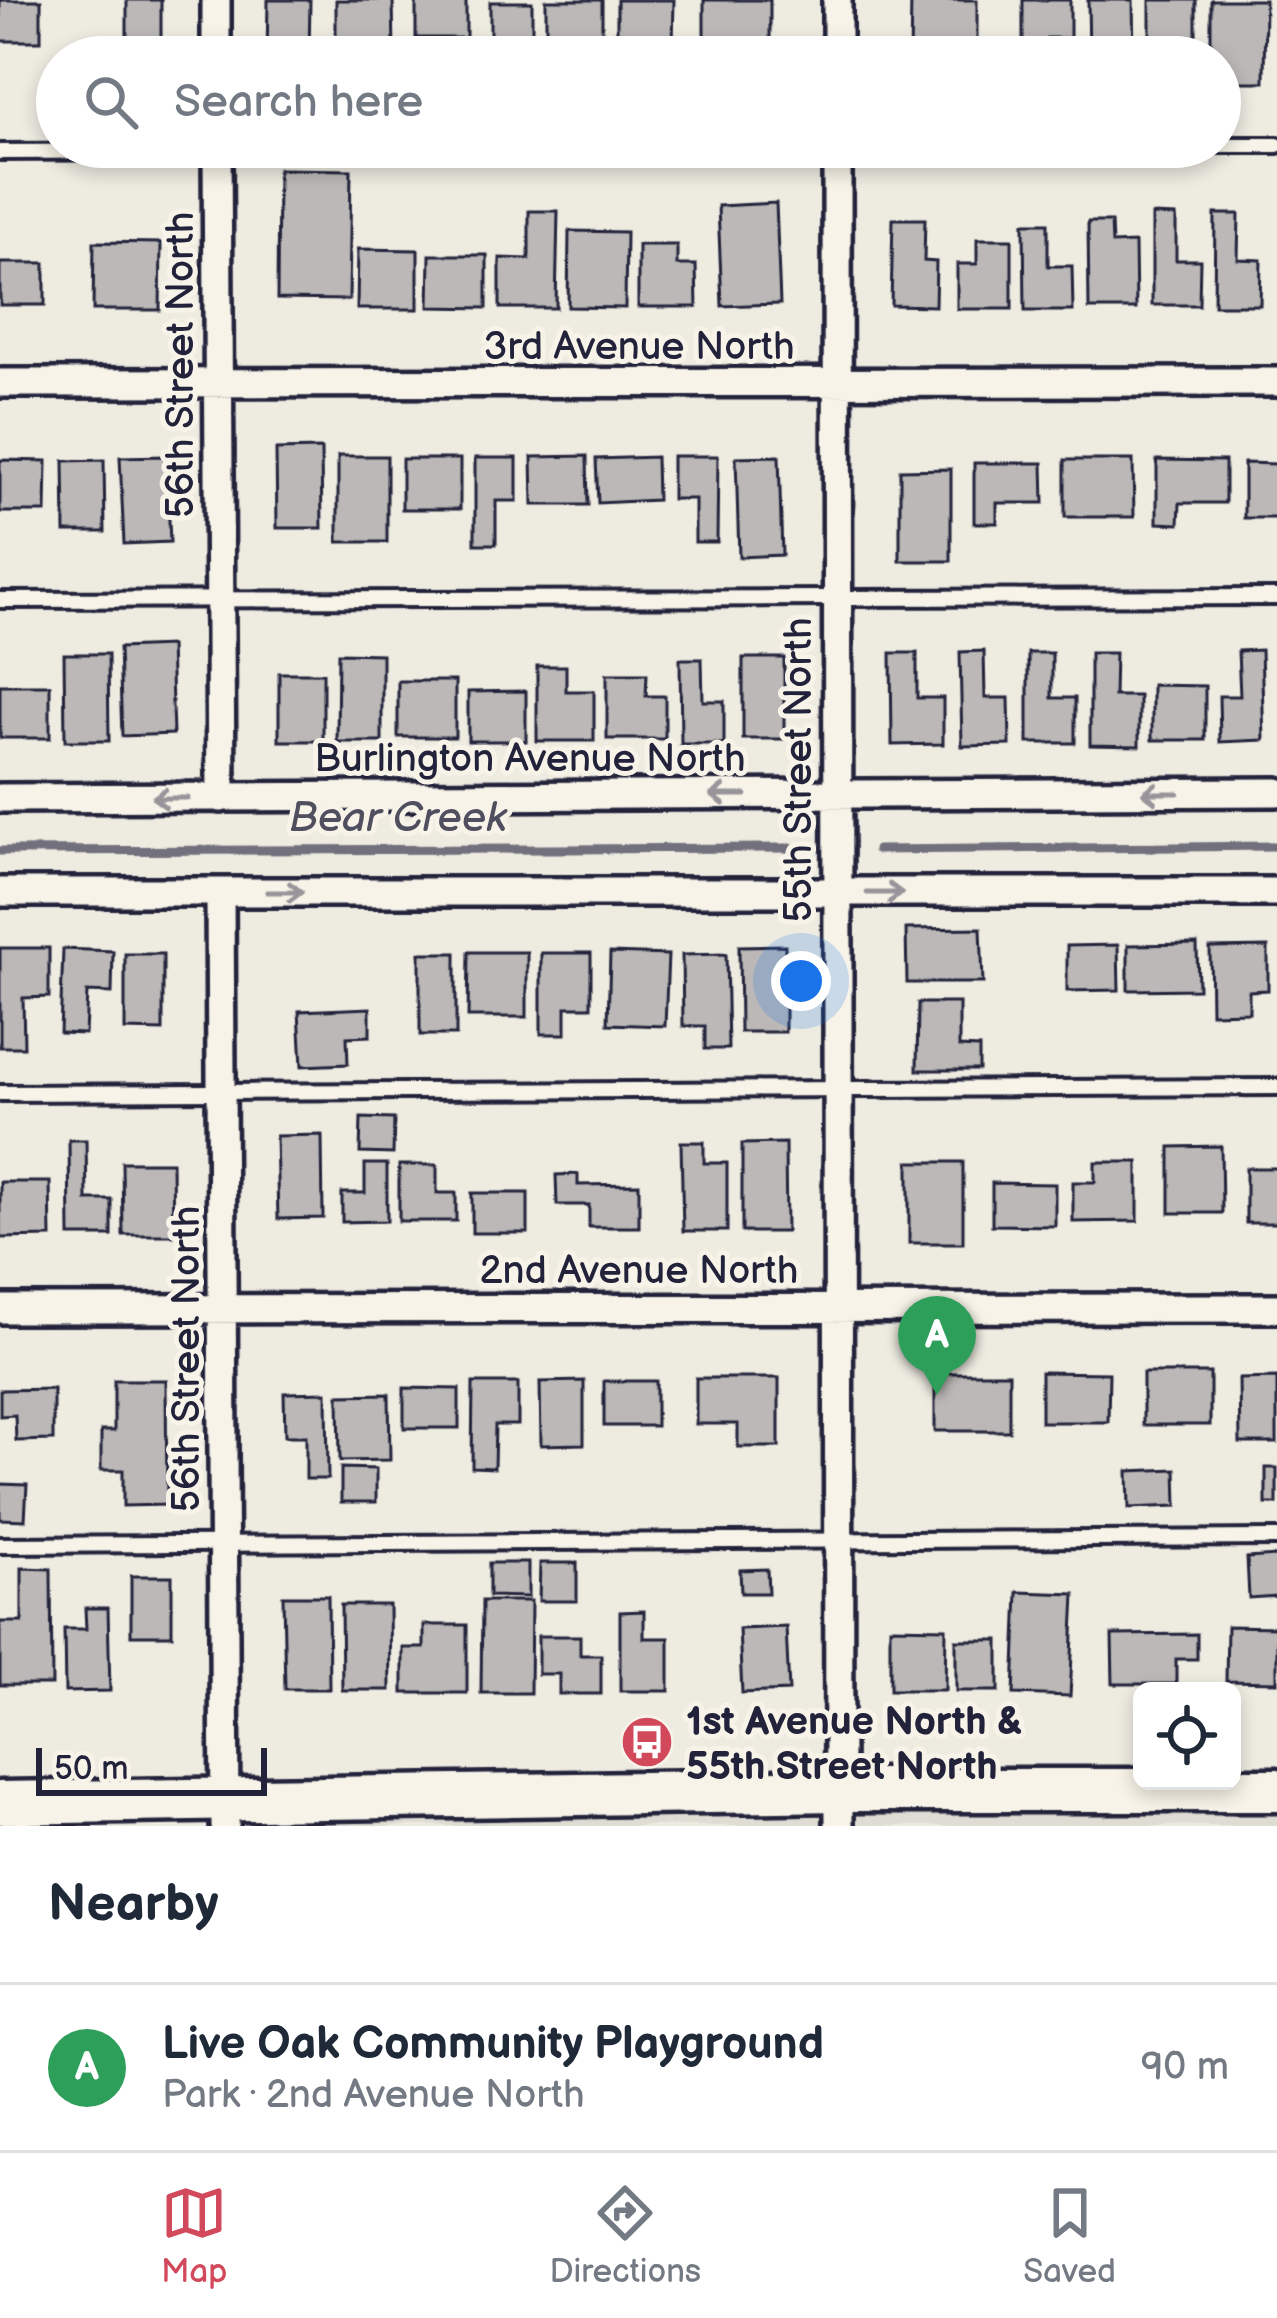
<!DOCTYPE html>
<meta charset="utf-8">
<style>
:root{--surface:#fff;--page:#f2f2f3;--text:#1f2937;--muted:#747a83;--line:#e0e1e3;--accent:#d1495b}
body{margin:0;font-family:"Balsamiq Sans",sans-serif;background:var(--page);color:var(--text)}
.controls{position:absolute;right:36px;bottom:36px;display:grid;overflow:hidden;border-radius:18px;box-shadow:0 6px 18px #0003}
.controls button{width:108px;height:108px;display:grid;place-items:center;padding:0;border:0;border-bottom:3px solid var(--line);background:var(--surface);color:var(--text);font:60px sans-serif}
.scale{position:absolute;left:36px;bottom:30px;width:231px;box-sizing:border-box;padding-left:12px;border:6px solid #22223b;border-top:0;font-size:33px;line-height:42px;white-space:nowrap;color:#22223b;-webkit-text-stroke:9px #f7f3e8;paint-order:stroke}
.you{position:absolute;left:801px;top:981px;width:42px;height:42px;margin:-30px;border:9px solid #fff;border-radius:50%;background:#1a73e8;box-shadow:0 0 0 18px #1a73e833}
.badge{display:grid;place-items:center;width:78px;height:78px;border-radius:50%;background:var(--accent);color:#fff;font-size:39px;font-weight:700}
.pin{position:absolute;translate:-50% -99px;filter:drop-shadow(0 3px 6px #0008)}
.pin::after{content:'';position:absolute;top:63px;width:42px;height:36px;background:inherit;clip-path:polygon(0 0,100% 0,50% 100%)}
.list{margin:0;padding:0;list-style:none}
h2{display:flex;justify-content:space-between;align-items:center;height:156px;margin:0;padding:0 48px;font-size:51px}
h2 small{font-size:39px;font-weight:400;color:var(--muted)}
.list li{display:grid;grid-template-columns:78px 1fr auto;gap:36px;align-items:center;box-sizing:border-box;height:168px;padding:0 48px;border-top:3px solid var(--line)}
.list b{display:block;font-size:45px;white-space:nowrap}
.list p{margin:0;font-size:39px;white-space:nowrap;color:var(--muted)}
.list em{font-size:39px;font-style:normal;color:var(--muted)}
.icon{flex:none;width:66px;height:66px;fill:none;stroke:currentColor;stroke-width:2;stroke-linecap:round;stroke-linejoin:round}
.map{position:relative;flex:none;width:1277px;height:1826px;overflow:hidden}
.search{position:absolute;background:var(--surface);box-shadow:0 6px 18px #0003;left:36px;right:36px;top:36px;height:132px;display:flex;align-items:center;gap:30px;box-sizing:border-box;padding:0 42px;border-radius:66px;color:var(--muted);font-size:45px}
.sheet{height:324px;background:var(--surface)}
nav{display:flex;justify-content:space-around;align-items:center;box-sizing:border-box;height:168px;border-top:3px solid var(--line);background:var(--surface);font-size:33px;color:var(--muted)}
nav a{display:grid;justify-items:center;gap:6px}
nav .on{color:var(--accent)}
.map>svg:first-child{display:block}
</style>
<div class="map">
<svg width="1277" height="1826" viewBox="0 0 1277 1826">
<rect width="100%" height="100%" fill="#eeebe1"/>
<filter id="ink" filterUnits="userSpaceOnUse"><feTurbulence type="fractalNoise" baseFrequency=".00833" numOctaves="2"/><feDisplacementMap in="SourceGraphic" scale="24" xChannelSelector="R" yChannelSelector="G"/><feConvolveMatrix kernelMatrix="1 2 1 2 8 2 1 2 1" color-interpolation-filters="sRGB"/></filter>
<g filter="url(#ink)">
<path fill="#dfdcd4" d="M823,1808V1826H240V1819Z
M855,1808H1277V1826H855Z"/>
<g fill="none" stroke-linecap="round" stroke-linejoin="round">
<path stroke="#716f7b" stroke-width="9" d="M877,850L1277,846
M0,851L796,848"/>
</g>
<path fill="#bbb8b7" stroke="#22223b" stroke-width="3" d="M0,0H41V41H0Z
M127,0H161V57H127Z
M268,0H310L309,57H267Z
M336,0H393L394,50L336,51Z
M416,0H466V38H416Z
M546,0H602V39H546Z
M617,0H674L673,46H617Z
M704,0H770V57H748V46H704Z
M911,0H977V57H910Z
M1023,0H1070V38H1047V57H1023Z
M1088,0H1133L1134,57H1089Z
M1150,0H1196V52H1150Z
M1211,0H1265L1264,82H1220V57H1211Z
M490,2H532V57H490Z
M278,169L351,170L349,300L277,299Z
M776,203L780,304L722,306L718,206Z
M529,211H558L556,308H500V258L529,259Z
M1215,214H1239L1238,259L1261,260L1260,305H1214Z
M1152,215L1176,216V260H1200L1199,305H1152Z
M893,219H925L924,261L936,262L935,306L891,305Z
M1088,222H1111L1112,244L1135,243L1136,309H1089Z
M1024,223H1048V266H1072L1073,311H1025Z
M569,231L626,232L625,308L568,307Z
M977,239H1012V309H957V264H977Z
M94,242L161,243L160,310H93Z
M638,245H677V265H696L697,307H638Z
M358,249L418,250V309H357Z
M430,255H487V308L429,307Z
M0,263H45V305H0Z
M321,449L322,528H277L276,450Z
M166,456L170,542L124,544L120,457Z
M338,456H387V542H338Z
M587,456L588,505H533L532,457Z
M672,456H718L717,542H695V499H672Z
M779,456L782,555L739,557L736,457Z
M656,457L657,500L598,503L596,459Z
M475,458H517V501H496V544H475Z
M402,459H460V509H402Z
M0,460L47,461L46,512H0Z
M104,460L105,532H65L64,461Z
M1065,460H1133L1134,517H1065Z
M1157,460L1225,461V503H1180L1179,524L1157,523Z
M974,463H1043L1044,503H997V523H974Z
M1244,463L1277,464V518H1244Z
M951,469V561H900V470Z
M170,646L173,734L122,736L119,648Z
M1261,650L1264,740L1220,742L1219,696H1240L1238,651Z
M984,651L985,698H1009L1010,745L962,746L960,652Z
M338,653L382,654V742H337Z
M891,653H917V698H943V744L892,745Z
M1028,653H1052V698H1075V743H1028Z
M1090,653H1115L1114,696H1139V746L1090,745Z
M64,654H108L109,741H65Z
M743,658H784V739H743Z
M680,659H702L703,701H724V744H681Z
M537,666H566V691H594V741H537Z
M279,673H323V741H279Z
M607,674H647L646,696H665V739H607Z
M398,681H455V737H398Z
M0,685H50V738H0Z
M1152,685L1205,686V740H1152Z
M526,691V741H468V692Z
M981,928L983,983H907L906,929Z
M1197,944L1198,989L1128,990V945Z
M785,945V1032H740L739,946Z
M1118,945L1119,990L1067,991V946Z
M1268,947V990L1249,991V1012L1211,1013L1210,948Z
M0,948H49V997L23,998L24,1047H0Z
M63,949L113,951L112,993L87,992L85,1034L60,1033Z
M469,952H527V1017H468Z
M420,953H456V1035H420Z
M541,953H591V1007H566V1034H541Z
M610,953L668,955L665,1026L608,1024Z
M125,954H163V1031L125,1030Z
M726,954L728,1049H705V1026H683L682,955Z
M918,1003H959V1047L979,1048V1070H917Z
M370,1008V1036L347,1037L348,1064L302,1066L299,1011Z
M361,1118L394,1119L393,1154L360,1153Z
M322,1135L323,1218L278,1219L276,1136Z
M69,1140H86L87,1200H112V1236H70Z
M681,1142H704V1163H727V1231H683Z
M785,1143L786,1232H742V1144Z
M1221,1146L1222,1213H1170V1147Z
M122,1162H172L173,1235H123Z
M909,1162H963V1243H909Z
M1095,1162H1138V1221L1073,1222V1182H1095Z
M365,1164H387V1221L342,1222V1193H365Z
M399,1165H437V1193H456V1221H399Z
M1246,1168H1277V1223H1246Z
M578,1174V1185L639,1184V1227H589V1205H557L556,1175Z
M0,1182H50L51,1237L0,1238Z
M992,1183L1055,1184V1226L992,1225Z
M472,1193H528V1233H472Z
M1041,1372L1109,1373L1108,1422H1041Z
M935,1373H1009V1431H935Z
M1143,1373H1210V1425H1143Z
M696,1378H779V1447H738V1424H696Z
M1277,1378V1443H1240L1239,1379Z
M114,1380H166L167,1505L123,1506V1470H101V1431H114Z
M584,1381V1444L541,1445L540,1382Z
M604,1381H656V1426H604Z
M473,1383H518V1425H495L494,1468L472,1467Z
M404,1388L459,1389V1428H404Z
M53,1389V1440L16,1441L15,1415L0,1416V1390Z
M327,1392L328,1479H306V1436H285L284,1393Z
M389,1394L390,1460L340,1461L339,1395Z
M341,1468L376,1469V1502H341Z
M1266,1468H1277V1504H1266Z
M1176,1469L1177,1506L1129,1508L1128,1471Z
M0,1484L27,1485L25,1520L0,1519Z
M1277,1556V1596L1249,1598L1247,1558Z
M489,1563H528V1597L489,1596Z
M540,1563H577V1601H539Z
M22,1568L51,1569L52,1685H0V1622H22Z
M767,1569L768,1593H741L740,1570Z
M131,1576H172V1635H131Z
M1018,1592L1075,1594L1070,1696L1014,1694Z
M283,1596H328L329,1689H285Z
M482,1601H531L530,1693H481Z
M341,1605H389L390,1690H342Z
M85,1608H108L110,1691L65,1692L64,1629H86Z
M644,1611V1638H669V1691H620V1612Z
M424,1625H467V1693H403V1648H424Z
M1227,1626L1277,1627V1682L1226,1681Z
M786,1627L789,1691L742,1693L739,1629Z
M890,1627L946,1628L945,1690H890Z
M1197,1634V1659H1176V1684H1113L1112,1635Z
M538,1636H580V1655H601V1694H559V1674H538Z
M956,1640H999V1691H956Z"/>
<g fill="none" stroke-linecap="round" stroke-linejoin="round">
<g stroke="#22223b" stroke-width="22">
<path id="service" d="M1220,145H1277
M0,152L921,147
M0,600L1277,597
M0,1093L1277,1087
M0,1545L1277,1538"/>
</g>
<g stroke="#22223b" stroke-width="36">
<path id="minor" d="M216,0V57
M837,0V57
M217,147L221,798
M837,147L839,1826
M0,383L1277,382
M0,798L1277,792
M0,892H1277
M220,892L225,1826
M0,1309L1277,1308"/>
</g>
<g stroke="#22223b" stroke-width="51">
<path id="primary" d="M0,1803L838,1790H1277"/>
</g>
<use href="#service" stroke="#f7f3e8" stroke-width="14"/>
<use href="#minor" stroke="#f7f3e8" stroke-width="27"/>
<use href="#primary" stroke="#f7f3e8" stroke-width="42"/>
</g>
<defs><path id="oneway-shaft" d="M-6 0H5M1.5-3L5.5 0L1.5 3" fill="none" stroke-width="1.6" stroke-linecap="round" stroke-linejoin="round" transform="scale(3)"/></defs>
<g stroke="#97959a">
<use href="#oneway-shaft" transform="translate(1160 793) rotate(180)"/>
<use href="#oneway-shaft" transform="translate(728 795) rotate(180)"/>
<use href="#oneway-shaft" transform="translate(170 798) rotate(180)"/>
<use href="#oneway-shaft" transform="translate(285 892)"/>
<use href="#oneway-shaft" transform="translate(885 893)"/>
</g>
</g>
<defs>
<g id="bus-disc" transform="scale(2.7)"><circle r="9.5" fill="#d1495b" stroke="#f7f3e8"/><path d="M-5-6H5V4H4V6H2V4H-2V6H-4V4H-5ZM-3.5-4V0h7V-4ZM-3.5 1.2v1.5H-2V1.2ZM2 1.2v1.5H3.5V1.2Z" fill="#fff"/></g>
</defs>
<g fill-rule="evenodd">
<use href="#bus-disc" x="647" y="1742"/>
</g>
<g text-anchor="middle" stroke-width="10" stroke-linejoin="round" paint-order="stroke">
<g font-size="39" fill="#22223b" stroke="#f7f3e8">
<text x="639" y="359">3rd Avenue North</text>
<text transform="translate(179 365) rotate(-90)" y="14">56th Street North</text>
<text x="530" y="771">Burlington Avenue North</text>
<text transform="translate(797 770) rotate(-90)" y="14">55th Street North</text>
<text x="639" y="1283">2nd Avenue North</text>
<text transform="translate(185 1359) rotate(-90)" y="14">56th Street North</text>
</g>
<g font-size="39" font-weight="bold" fill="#22223b" stroke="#f7f3e8" text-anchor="start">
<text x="686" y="1734">1st Avenue North &amp;<tspan x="686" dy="45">55th Street North</tspan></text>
</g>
<g font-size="42" font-style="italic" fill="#504f60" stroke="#f7f3e8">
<text x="398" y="831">Bear Creek</text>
</g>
</g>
</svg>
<div class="controls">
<button><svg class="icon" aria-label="locate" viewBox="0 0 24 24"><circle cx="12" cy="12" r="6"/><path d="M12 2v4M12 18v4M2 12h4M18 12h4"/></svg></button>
</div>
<div class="scale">50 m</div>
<div class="you"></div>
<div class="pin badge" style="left:937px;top:1395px;background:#2e9e5b">A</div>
<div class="search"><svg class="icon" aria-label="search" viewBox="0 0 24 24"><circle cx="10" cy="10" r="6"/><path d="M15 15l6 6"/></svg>Search here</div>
</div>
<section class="sheet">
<h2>Nearby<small></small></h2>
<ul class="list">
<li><span class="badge" style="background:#2e9e5b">A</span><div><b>Live Oak Community Playground</b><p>Park · 2nd Avenue North</p></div><em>90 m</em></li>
</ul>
</section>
<nav>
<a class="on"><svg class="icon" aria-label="map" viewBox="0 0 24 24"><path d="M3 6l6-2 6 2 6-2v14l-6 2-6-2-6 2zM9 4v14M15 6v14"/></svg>Map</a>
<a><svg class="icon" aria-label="directions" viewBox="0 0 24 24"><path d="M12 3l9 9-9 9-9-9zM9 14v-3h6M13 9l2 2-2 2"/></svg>Directions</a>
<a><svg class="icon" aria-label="saved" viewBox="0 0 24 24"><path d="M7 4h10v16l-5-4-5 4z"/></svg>Saved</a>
</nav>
